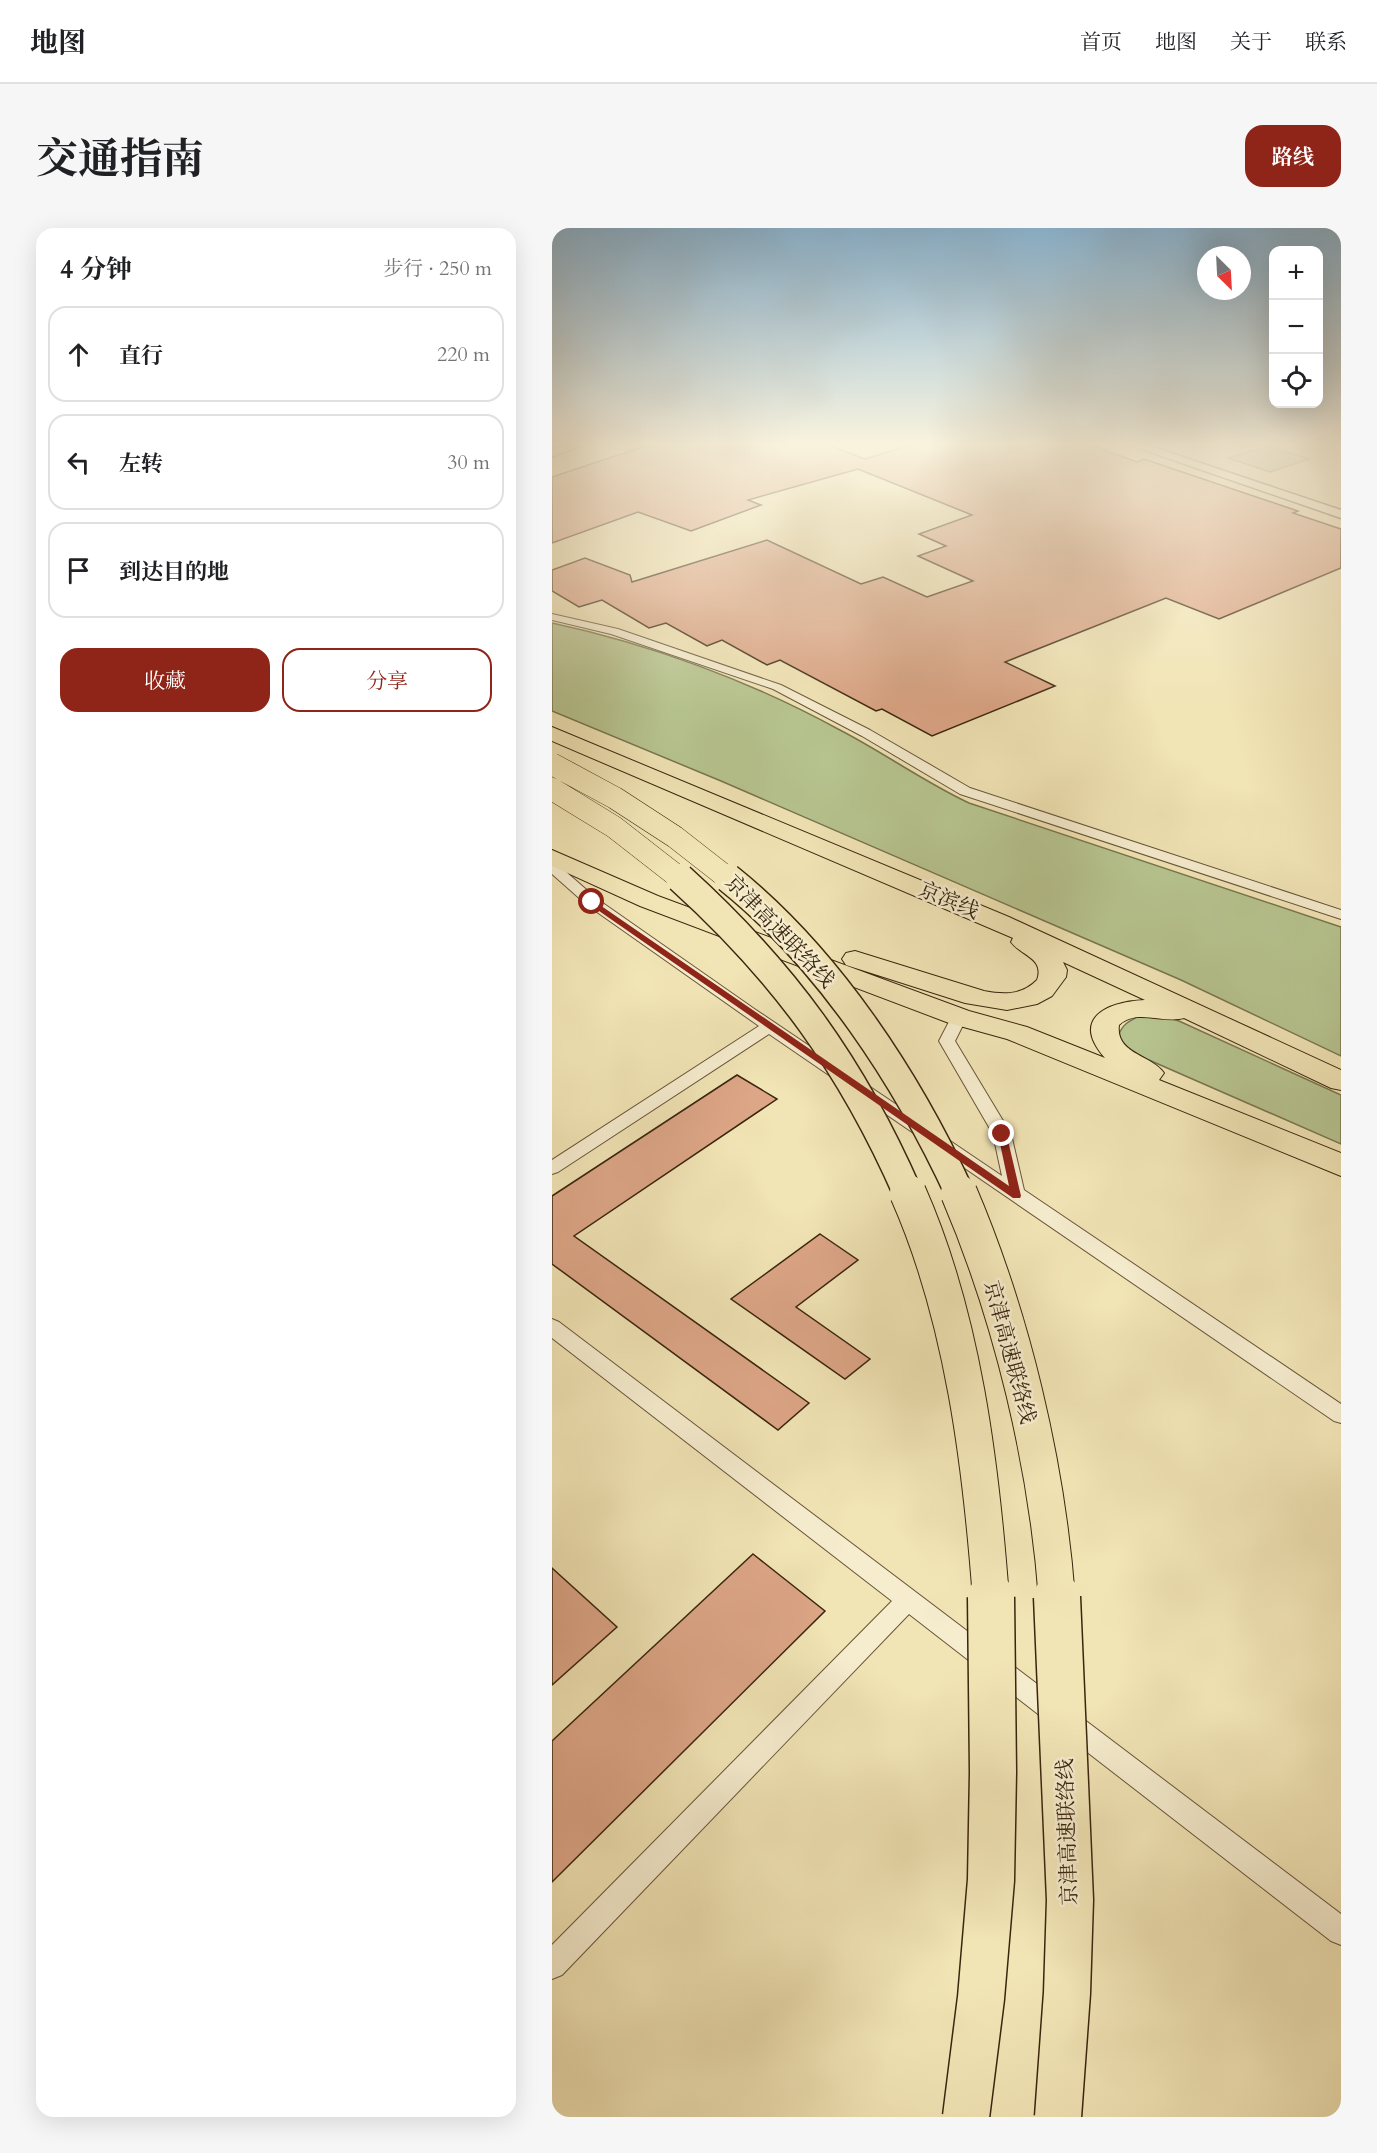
<!DOCTYPE html>
<html lang="zh">
<meta charset="utf-8">
<style>
:root{--surface:#fff;--page:#f6f6f6;--text:#202124;--muted:#757577;--line:#e0e0e0;--accent:#8f2418}
body{margin:0;font-family:Cardo,"Noto Serif SC",serif;background:var(--page);color:var(--text)}
.controls{position:absolute;right:18px;top:18px;display:grid;overflow:hidden;border-radius:12px;box-shadow:0 6px 24px #0002}
.controls button{width:54px;height:54px;display:grid;place-items:center;padding:0;border:0;border-bottom:2px solid var(--line);background:var(--surface);color:var(--text);font:30px sans-serif}
.compass{position:absolute;left:645px;top:18px;width:54px;height:54px;border-radius:50%;background:var(--surface);box-shadow:0 6px 24px #0002;rotate:156deg}
.stop{position:absolute;width:18px;height:18px;margin:-14px;border:4px solid #8f2418;border-radius:50%;background:#fff}
.stop.end{background:#8f2418;border-color:#fff;box-shadow:0 2px 6px #0008}
.list{margin:0;padding:0;list-style:none}
h2{display:flex;justify-content:space-between;align-items:center;height:78px;margin:0;padding:0 24px;font-size:26px}
h2 small{font-size:20px;font-weight:400;color:var(--muted)}
.list li{display:grid;grid-template-columns:39px 1fr auto;gap:18px;align-items:center;box-sizing:border-box;height:96px;margin:0 12px 12px;padding:0 12px;border:2px solid var(--line);border-radius:18px}
.list b{display:block;font-size:22px;white-space:nowrap}
.list em{font-size:20px;font-style:normal;color:var(--muted)}
.actions{display:flex;gap:12px;padding:18px 24px}
.actions a{flex:1;padding:14px 0;border:2px solid var(--accent);border-radius:18px;text-align:center;font-size:21px;color:var(--accent)}
.actions .main{background:var(--accent);color:#fff}
.icon{flex:none;width:33px;height:33px;fill:none;stroke:currentColor;stroke-width:2;stroke-linecap:round;stroke-linejoin:round}
.map{position:relative;flex:none;width:789px;height:1889px;overflow:hidden;border-radius:18px}
header{display:flex;align-items:center;gap:36px;box-sizing:border-box;height:84px;padding:0 30px;background:var(--surface);border-bottom:2px solid var(--line)}
header strong{font-size:28px}
nav{display:flex;gap:33px;margin-inline-start:auto;font-size:21px}
.intro{display:flex;align-items:center;justify-content:space-between;box-sizing:border-box;height:144px;padding:0 36px}
h1{margin:0;font-size:42px}
.button{padding:15px 27px;border-radius:18px;background:var(--accent);color:#fff;font-size:21px;font-weight:700}
main{display:flex;gap:36px;padding:0 36px}
aside{flex:1;background:var(--surface);border-radius:18px;box-shadow:0 6px 24px #0002}
.map>svg:first-child{display:block}
</style>
<header>
<strong>地图</strong>
<nav><a>首页</a><a>地图</a><a>关于</a><a>联系</a></nav>
</header>
<div class="intro"><h1>交通指南</h1><a class="button">路线</a></div>
<main>
<aside>
<h2>4 分钟<small>步行 · 250 m</small></h2>
<ul class="list">
<li><svg class="icon" aria-label="ahead" viewBox="0 0 24 24"><path d="M12 20V5M6 11l6-6 6 6"/></svg><div><b>直行</b></div><em>220 m</em></li>
<li><svg class="icon" aria-label="left" viewBox="0 0 24 24"><path d="M17 20v-9H6M10 6l-5 5 5 5"/></svg><div><b>左转</b></div><em>30 m</em></li>
<li><svg class="icon" aria-label="arrive" viewBox="0 0 24 24"><path d="M6 21V4h12l-3 4 3 4H6"/></svg><div><b>到达目的地</b></div></li>
</ul>
<div class="actions"><a class="main">收藏</a><a>分享</a></div>
</aside>
<div class="map">
<svg width="789" height="1889" viewBox="0 0 789 1889">
<rect width="100%" height="100%" fill="#f1e4b5"/>
<filter id="stains"><feTurbulence type="fractalNoise" baseFrequency=".00333" numOctaves="4"/><feColorMatrix values="0 0 0 0 .2 0 0 0 0 .09 0 0 0 0 .02 0 0 0 .5 -.17"/></filter>
<radialGradient id="worn" r=".72"><stop offset=".6" stop-color="#630" stop-opacity="0"/><stop offset="1" stop-color="#630" stop-opacity=".3"/></radialGradient>
<path fill="#b7c590" stroke="#78754f" stroke-width="1.5" d="M715,218L757,231L718,244L676,230Z
M0,395C98,416 198,453 286,501C331,524 372,554 417,575L789,699V828L629,752L169,553L0,483Z
M589,787H607L627,793L789,867V916L581,825L566,809C570,796 577,793 589,787Z"/>
<path fill="#dda687" stroke="#3a250e" stroke-width="1.5" d="M102,215H270L313,231L366,215H533L585,234L592,231L746,283L741,285L789,301V340L667,391L614,370L453,434L503,458L380,508L330,481L324,483L228,432L215,437L170,412L155,418L114,395L97,400L50,372L27,379L0,363V342L33,330L78,347L80,354L215,312L309,356L331,349L375,369L421,353L366,328L394,318L367,306L420,287L306,241L196,272L209,277L139,303L86,284L0,315V249Z
M185,847L225,871L22,1008L257,1175L226,1202L0,1036V968Z
M268,1006L306,1032L244,1079L318,1131L293,1151L179,1071Z
M201,1326L273,1383L0,1654V1513Z
M0,1340L65,1399L0,1457Z"/>
<g fill="none" stroke-linecap="round" stroke-linejoin="round">
<g stroke="#685538" stroke-width="2">
<path id="minor" d="M0,386L66,401L229,457L318,502L418,560L789,682V691L408,566L310,508L221,461L59,406L0,392Z
M0,635L5,636L45,671L201,780L450,948L441,906L387,813L401,786H413L415,789L403,813L459,906L472,962L789,1176V1195L782,1193L217,806L6,944L0,946V932L207,798L35,677L0,646Z
M0,1091L7,1094L789,1686V1717L779,1713L357,1386L10,1747L0,1751V1717L340,1373L0,1110Z"/>
</g>
<g stroke="#685538" stroke-width="3">
<path id="tertiary" d="M572,215H589L789,282V290Z"/>
</g>
<g stroke="#3a250e" stroke-width="2">
<path id="secondary" d="M17,215H36L0,229V221Z"/>
</g>
<g stroke="#3a250e" stroke-width="2">
<path id="trunk" d="M0,499L457,689L789,842V862L779,860L632,790C611,796 585,780 567,797C563,826 600,827 612,845L607,852L789,925V948L455,811L397,795L88,678L0,638V622L106,668L417,783L475,799L553,830C518,790 555,774 593,772L511,734L515,742L514,749L500,768L485,776L455,782L413,775L294,737L290,731L294,725L303,723L432,763C453,767 470,767 485,752C493,730 469,728 459,714L461,710L0,513Z"/>
</g>
<use href="#minor" fill="#f6edcf" fill-rule="evenodd"/>
<use href="#tertiary" fill="#f6edcf" fill-rule="evenodd"/>
<use href="#secondary" fill="#f6edcf" fill-rule="evenodd"/>
<use href="#trunk" fill="#f1e4b5" fill-rule="evenodd"/>
<g stroke="#3a250e" stroke-width="23" stroke-linecap="butt">
<path id="trunk-bridge-far3" d="M0,536L63,570L123,609L178,652
M0,561L62,599L130,652"/>
</g>
<g stroke="#3a250e" stroke-width="31" stroke-linecap="butt">
<path id="trunk-bridge-far2" d="M128,650C232,744 300,838 356,966
M176,650C276,730 355,851 408,966"/>
</g>
<g stroke="#3a250e" stroke-width="38" stroke-linecap="butt">
<path id="trunk-bridge-far1" d="M356,965C411,1089 429,1236 439,1371
M407,965C460,1089 495,1236 505,1371"/>
</g>
<g stroke="#3a250e" stroke-width="49" stroke-linecap="butt">
<path id="trunk-bridge" d="M505,1369L518,1672L515,1765L506,1889
M414,1889L429,1770L439,1652L441,1544L439,1369"/>
</g>
<use href="#trunk-bridge-far3" stroke="#f1e4b5" stroke-width="22"/>
<use href="#trunk-bridge-far2" stroke="#f1e4b5" stroke-width="28"/>
<use href="#trunk-bridge-far1" stroke="#f1e4b5" stroke-width="36"/>
<use href="#trunk-bridge" stroke="#f1e4b5" stroke-width="46"/>
</g>
<linearGradient id="sky" x2="0" y2="1"><stop stop-color="#8bb7d5"/><stop offset="0.45" stop-color="#f9f3de"/><stop offset="1" stop-color="#f9f3de" stop-opacity="0"/></linearGradient>
<rect width="789" height="480" fill="url(#sky)"/>
<path fill="#8f2418" d="M37,673H42L457,958L446,906L454,904L469,968L468,970H461L37,676Z"/>
<g text-anchor="middle" stroke-width="5" stroke-linejoin="round" paint-order="stroke">
<g font-size="21" fill="#3a250e" stroke="#f6edcf">
<text transform="translate(397 672) rotate(23)" y="7">京滨线</text>
<text transform="translate(228 703) rotate(46)" y="7">京津高速联络线</text>
<text transform="translate(458 1124) rotate(75)" y="7">京津高速联络线</text>
<text transform="translate(515 1604) rotate(-92)" y="7">京津高速联络线</text>
</g>
</g>
<rect width="100%" height="100%" filter="url(#stains)"/>
<rect width="100%" height="100%" fill="url(#worn)"/>
</svg>
<div class="controls">
<button>+</button>
<button>−</button>
<button><svg class="icon" aria-label="locate" viewBox="0 0 24 24"><circle cx="12" cy="12" r="6"/><path d="M12 2v4M12 18v4M2 12h4M18 12h4"/></svg></button>
</div>
<svg class="compass" viewBox="-18 -18 36 36"><path d="M0-13l5 13h-10z" fill="#e53935"/><path d="M0 13l5-13h-10z" fill="#757577"/></svg>
<div class="stop" style="left:40px;top:674px"></div>
<div class="stop end" style="left:450px;top:906px"></div>
</div>
</main>
